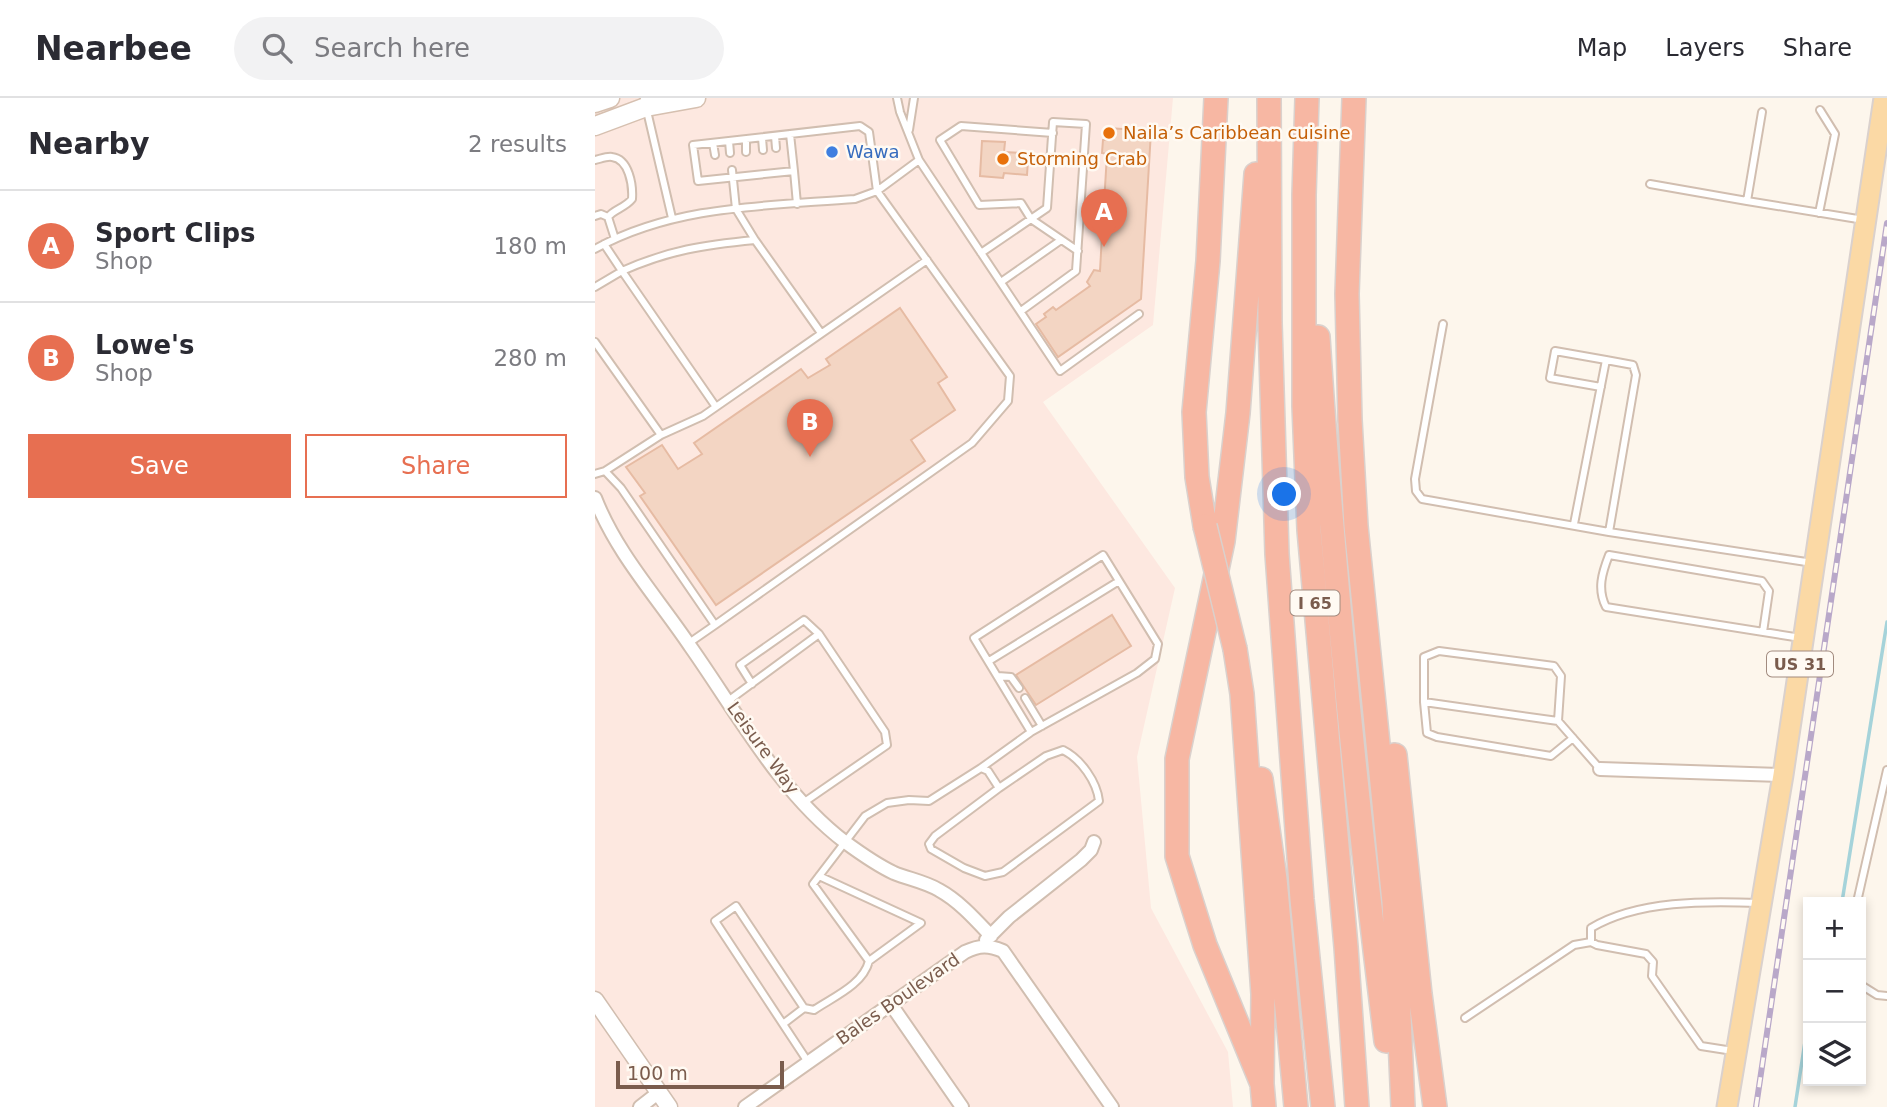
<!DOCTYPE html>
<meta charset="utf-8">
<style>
:root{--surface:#fff;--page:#f2f2f3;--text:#2b2b33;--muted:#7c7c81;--line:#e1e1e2;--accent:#e76f51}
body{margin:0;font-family:"DejaVu Sans",sans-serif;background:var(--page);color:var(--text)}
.controls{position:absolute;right:21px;bottom:21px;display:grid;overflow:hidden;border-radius:0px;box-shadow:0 4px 10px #0003}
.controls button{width:63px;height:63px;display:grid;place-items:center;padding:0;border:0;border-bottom:2px solid var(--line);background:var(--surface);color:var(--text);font:35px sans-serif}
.scale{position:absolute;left:21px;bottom:18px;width:168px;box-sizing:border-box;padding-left:7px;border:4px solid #7a5c4d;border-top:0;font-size:19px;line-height:24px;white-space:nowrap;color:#7a5c4d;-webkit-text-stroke:5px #fffaf3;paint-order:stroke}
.you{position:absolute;left:690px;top:397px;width:24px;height:24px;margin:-18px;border:5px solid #fff;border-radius:50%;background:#1a73e8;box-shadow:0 0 0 10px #1a73e833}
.badge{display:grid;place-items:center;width:46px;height:46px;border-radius:50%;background:var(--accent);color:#fff;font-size:23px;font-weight:700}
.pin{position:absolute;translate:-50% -58px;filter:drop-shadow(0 2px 4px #0008)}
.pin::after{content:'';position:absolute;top:37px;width:24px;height:21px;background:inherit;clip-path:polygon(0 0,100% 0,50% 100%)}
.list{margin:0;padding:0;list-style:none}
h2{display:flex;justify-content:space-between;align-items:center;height:91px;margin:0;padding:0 28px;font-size:30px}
h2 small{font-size:23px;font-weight:400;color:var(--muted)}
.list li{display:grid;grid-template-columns:46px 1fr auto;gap:21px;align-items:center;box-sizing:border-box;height:112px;padding:0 28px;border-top:2px solid var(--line)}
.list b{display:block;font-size:26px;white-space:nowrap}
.list p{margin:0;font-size:23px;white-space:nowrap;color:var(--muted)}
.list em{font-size:23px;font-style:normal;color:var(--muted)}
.actions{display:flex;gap:14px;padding:21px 28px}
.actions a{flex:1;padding:16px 0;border:2px solid var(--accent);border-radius:0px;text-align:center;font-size:24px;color:var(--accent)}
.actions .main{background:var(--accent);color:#fff}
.icon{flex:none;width:38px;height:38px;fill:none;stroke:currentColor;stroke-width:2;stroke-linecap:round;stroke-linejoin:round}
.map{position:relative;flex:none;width:1292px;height:1009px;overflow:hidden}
header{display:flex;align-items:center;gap:42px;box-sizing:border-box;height:98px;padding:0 35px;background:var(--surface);border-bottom:2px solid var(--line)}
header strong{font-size:33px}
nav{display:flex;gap:38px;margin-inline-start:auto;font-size:24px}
.search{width:490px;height:63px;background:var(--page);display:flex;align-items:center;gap:18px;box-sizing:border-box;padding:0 24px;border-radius:38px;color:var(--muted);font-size:26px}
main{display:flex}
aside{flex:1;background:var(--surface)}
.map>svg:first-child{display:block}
</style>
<header>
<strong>Nearbee</strong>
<div class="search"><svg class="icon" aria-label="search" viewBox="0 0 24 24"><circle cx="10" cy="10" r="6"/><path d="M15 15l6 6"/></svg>Search here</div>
<nav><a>Map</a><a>Layers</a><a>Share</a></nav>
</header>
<main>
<aside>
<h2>Nearby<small>2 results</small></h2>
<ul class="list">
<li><span class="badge">A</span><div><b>Sport Clips</b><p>Shop</p></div><em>180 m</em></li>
<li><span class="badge">B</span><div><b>Lowe's</b><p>Shop</p></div><em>280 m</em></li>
</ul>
<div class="actions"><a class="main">Save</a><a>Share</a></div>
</aside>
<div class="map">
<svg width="1292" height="1009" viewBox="0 0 1292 1009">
<rect width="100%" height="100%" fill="#fdf6ec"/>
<path fill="#fde8e0" d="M0,0H578L558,227L448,304L580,490L542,659L556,810L633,954L638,1009H0Z"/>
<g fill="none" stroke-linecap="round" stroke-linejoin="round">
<path stroke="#a5d3da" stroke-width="3.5" d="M1247,804L1292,524
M1200,1009L1213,924"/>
</g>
<path fill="#f3d5c3" stroke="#e6bba3" stroke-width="2" d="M513,30L556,33L546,201L463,259L441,226L451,219L449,216L458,209L461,212L495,188L492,184L499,172L505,173L508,119H503L504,106H509L512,56L507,55L508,42H512Z
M387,43L410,44L409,54L427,55V61L433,62L432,77L409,75L408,80L385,78Z
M305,210L352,279L343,285L360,312L316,342L330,363L121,507L45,398L50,395L31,369L67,347L83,371L107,356L99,345L206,271L213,280L235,267L231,261Z
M517,517L536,548L441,607L421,577Z"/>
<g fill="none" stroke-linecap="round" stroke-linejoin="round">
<g stroke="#d1beb0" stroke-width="10">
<path id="service" d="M49,0L77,120
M302,0L305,14L324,62L465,273L544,216
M1167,14L1152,103L1269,122
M314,32L319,0
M458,35L366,28L345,42L384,107L426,105L436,121L483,153
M195,36L199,73
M180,38L181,50
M167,40L168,52
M151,42V54
M134,43L135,55
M118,45L120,57
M0,62C5,61 12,58 17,59C34,61 38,87 37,101C30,110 19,111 13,119
M137,72L141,111L160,142
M1055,86L1152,103
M1224,115L1240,36L1225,12
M0,118L6,116L13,119
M13,119L20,141
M0,151C79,107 172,108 260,101L282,93L324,62
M386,155L452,110L458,24L491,26L481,173L426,213
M406,184L466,142
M0,189L27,173L9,146
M848,226L820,381L821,393L827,401L1014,434L1218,465
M0,244L66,337L10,373
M1006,289L955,280L960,253L1011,262
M121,309L27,173C74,152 109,147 160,142L226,235
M66,337L108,318L332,162
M0,376L10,373L26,390L120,527L377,345L413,303L415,278L282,93L274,34L265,28L98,47L103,83L199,73L202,106
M979,426L1011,262L1038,267L1041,277L1014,434
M1168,534L1174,493L1167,483L1014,457C1007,475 1002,491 1011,509L1206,540
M94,545L120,527
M394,563L524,483
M403,578L416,579L424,590
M157,586L145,567L209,522L224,536
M430,600L447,628
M133,603L224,536L290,634L292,647L208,705
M829,604L832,635L842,639L956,658L978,640
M963,623L966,578L959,568L844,553L829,559V604L963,623L1005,671
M386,670L436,634L542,575L560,561L563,546L508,457L379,540L436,634
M224,778L326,825L274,863
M1262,804L1292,672
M1266,887L1282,897L1292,898
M870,920L979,847L996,844
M188,926L209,910
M1138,953L1106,948L1057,878L1058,864L1051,856L1002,847L996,844V830C1043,802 1111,803 1164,805
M213,964L120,823L141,808L209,910L219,912C238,899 268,887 274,863L218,786L270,718L292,705L314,702L334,703L386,670L393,673L404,690L340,738L334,746L336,751L369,770L390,778L408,774L504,703C502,684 486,661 468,652L451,658L404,690"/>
</g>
<g stroke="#d1beb0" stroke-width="16">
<path id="minor" d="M0,400C22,456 62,499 95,548C141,613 185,695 250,744C265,755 282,767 299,775C314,781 331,784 344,792C364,803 380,821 396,838
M1005,671L1188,677
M391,842L414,819L486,762L496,752L499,744
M295,905L367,1009
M45,1009L63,995
M150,1009L370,854C385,847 393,847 408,853L517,1009"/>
</g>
<g stroke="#d1beb0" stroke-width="19">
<path id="tertiary" d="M0,902L74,1009"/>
</g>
<g stroke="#d6c0b0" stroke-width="21">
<path id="secondary" d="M0,5L15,0
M0,28L51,9L101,0"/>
</g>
<g stroke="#dad1cd" stroke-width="23">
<path id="primary" d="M1132,1009L1188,677L1289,0"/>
</g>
<g stroke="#dad1cd" stroke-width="26">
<path id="motorway" d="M674,0L675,225L682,456L707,801L728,1009
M712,0L709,97V308L714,432L751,849L762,1009
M759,0L752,196L755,322L761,428L799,804L808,1009
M661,76L643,315L628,443L582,661V758L610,847L667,986
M723,239C738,475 762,709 791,943
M610,428L602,379L599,314L613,163L621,0
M640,551L647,596L668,896L667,986L669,1009
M800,657L825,896L840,1009
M666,681L680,781L701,1009"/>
</g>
<use href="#service" stroke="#fff" stroke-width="6"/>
<use href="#minor" stroke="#fff" stroke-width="12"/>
<use href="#tertiary" stroke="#fff" stroke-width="16"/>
<use href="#secondary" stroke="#fff" stroke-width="18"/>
<use href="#primary" stroke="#fbd9a5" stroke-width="19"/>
<use href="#motorway" stroke="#f7b7a3" stroke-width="23"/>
<g stroke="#b9a8c9" stroke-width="6">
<path id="rail" d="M1161,1009L1292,125"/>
</g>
<use href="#rail" stroke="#fffaf3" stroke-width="3.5" stroke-dasharray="10" stroke-linecap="butt"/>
<g stroke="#dad1cd" stroke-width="26" stroke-linecap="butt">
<path id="motorway-bridge" d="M610,428L640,551"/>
</g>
<use href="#motorway-bridge" stroke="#f7b7a3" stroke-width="23"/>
</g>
<g fill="#e8710a" stroke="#fffaf3" stroke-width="2.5">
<circle cx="514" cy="35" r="7"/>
<circle cx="408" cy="61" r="7"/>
</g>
<circle fill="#3f7fe0" stroke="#fffaf3" stroke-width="2.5" cx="237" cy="54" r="7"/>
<g text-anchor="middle" stroke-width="5" stroke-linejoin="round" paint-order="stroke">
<g fill="#fffaf3" stroke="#a28b7f" stroke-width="2">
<rect x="695.5" y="492.5" width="49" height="25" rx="5"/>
<rect x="1172" y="553.5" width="66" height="25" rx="5"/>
</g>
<g font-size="16" font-weight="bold" fill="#7a5c4d">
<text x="720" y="511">I 65</text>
<text x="1205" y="572">US 31</text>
</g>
<g font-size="18" fill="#c56008" stroke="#fffaf3" text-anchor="start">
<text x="528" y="41">Naila’s Caribbean cuisine</text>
<text x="422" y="67">Storming Crab</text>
</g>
<g font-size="18" fill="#366cbe" stroke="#fffaf3" text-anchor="start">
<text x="251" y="60">Wawa</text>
</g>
<g font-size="18" fill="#7a5c4d" stroke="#fffaf3">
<text transform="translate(168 650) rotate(54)" y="6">Leisure Way</text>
<text transform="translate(303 901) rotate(-35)" y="6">Bales Boulevard</text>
</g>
</g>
</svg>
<div class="controls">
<button>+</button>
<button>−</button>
<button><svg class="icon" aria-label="layers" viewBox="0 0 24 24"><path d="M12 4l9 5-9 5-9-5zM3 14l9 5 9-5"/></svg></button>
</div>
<div class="scale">100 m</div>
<div class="you"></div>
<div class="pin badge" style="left:509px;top:149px">A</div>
<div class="pin badge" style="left:215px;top:359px">B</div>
</div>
</main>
